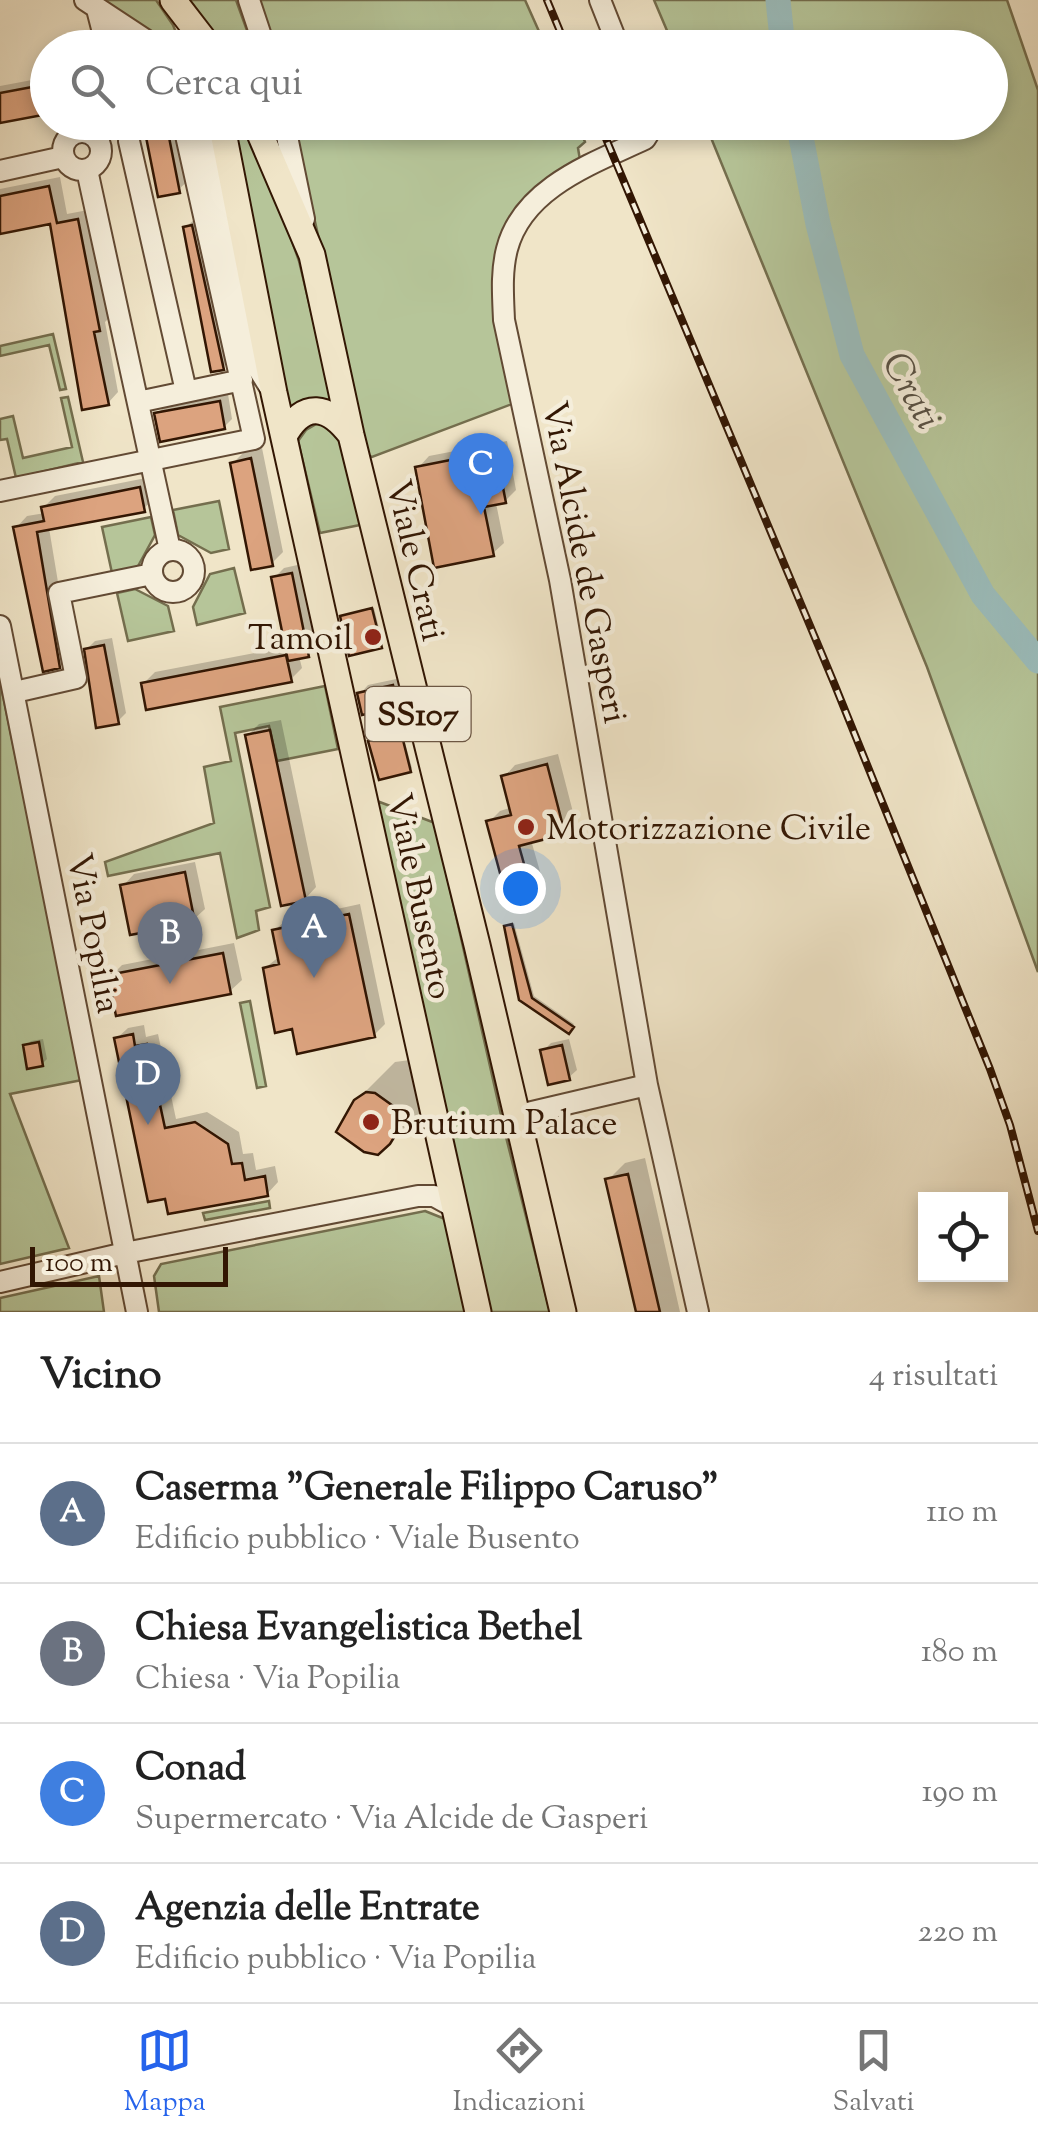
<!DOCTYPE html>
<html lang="it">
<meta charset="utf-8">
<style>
:root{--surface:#fff;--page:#f6f6f6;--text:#222;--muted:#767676;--line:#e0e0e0;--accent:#2563eb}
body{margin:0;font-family:"Sorts Mill Goudy",serif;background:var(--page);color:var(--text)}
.controls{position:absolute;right:30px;bottom:30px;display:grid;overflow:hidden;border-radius:0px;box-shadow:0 5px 15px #0003}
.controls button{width:90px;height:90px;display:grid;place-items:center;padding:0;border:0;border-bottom:2px solid var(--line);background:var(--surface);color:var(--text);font:50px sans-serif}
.scale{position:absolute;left:30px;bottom:25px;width:198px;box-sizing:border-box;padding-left:10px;border:5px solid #321603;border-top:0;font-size:28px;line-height:35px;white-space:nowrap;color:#321603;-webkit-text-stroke:8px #f5eedb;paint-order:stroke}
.you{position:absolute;left:520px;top:888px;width:35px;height:35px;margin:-25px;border:8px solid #fff;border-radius:50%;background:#1a73e8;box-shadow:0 0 0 15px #1a73e833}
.badge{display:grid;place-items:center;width:65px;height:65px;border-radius:50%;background:var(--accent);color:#fff;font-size:32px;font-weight:700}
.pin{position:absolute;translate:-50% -82px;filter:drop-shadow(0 2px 5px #0008)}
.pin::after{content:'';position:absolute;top:52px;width:35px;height:30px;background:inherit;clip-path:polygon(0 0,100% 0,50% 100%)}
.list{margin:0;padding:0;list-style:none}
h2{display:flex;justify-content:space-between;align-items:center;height:130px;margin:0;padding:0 40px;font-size:42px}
h2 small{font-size:32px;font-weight:400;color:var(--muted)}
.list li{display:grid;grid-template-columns:65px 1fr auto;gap:30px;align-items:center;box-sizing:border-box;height:140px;padding:0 40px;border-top:2px solid var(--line)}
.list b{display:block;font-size:38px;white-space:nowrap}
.list p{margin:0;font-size:32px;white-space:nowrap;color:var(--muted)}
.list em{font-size:32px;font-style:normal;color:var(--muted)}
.icon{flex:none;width:55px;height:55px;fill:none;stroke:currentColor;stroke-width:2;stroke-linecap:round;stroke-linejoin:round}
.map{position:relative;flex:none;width:1038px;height:1312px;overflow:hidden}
.search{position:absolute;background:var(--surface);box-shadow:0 5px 15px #0003;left:30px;right:30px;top:30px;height:110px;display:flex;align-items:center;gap:25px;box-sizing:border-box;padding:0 35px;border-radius:55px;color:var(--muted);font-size:38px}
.sheet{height:690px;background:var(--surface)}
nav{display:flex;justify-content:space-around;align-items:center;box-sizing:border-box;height:140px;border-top:2px solid var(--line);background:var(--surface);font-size:28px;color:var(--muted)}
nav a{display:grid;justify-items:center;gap:5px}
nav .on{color:var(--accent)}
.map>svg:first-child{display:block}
</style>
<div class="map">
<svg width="1038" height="1312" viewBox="0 0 1038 1312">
<rect width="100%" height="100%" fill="#f0e5c8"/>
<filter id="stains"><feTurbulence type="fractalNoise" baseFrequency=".002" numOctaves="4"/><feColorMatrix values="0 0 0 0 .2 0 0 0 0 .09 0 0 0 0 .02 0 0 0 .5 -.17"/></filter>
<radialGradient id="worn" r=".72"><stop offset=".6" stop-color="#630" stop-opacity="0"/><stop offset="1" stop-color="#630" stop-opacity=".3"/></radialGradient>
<path fill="#b6c599" stroke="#746e4e" stroke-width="2.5" d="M104,0H156L173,25L182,47H169Z
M181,0H236L253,47H215Z
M258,0H525L546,47H275Z
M654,0H1007L1038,90V972L927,667L705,123L990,122V48L674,47Z
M228,123H243L276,196L299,261L333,403L290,410Z
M293,123H577L585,142L578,148L581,166L532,194L494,309L512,404L372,457L367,455Z
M53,334L66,389L60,390L49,345L0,356V346Z
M68,397L83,462L16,478L7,439L0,440V419L13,416L23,458L72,447L61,398Z
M318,423C353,436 353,493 360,525L320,533L298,441L306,430Z
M219,501L229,549L211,553L178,535L173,510Z
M151,517L155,535L137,568L112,573L102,527Z
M234,568L245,613L197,625L193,607L210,574Z
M135,589L168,606L174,631L128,641L117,593Z
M0,681L82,1080L10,1094L69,1248L0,1264Z
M325,686L338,749L277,761L269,726L235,733L270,907L256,911L259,930L237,938L220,853L108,876L105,862L214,823L204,767L231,761L220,707Z
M377,801L435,823L506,1137L550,1312H489Z
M250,1001L266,1086L257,1088L240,1003Z
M269,1201L270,1208L205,1220L203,1213Z
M425,1211L450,1221L469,1312H159L154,1276L161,1264Z
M99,1276L104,1312H0V1298Z"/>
<path fill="#0003" d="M48,77V111L0,120V86Z
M146,122H179L190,179L178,190Z
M60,177L67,214L88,210L109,318L105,322L118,392L108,403L52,222L0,232V189Z
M197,217L234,356L223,367L185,228Z
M228,394L232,419L224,427L157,414L165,406Z
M507,441L516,490L505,501L496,503L504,543L492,554L418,468L429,456Z
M262,448L283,552L271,564L233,463L244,452Z
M151,477L155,498L143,509L49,528L70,654L59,665L16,528L27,516L45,513L44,507L55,496Z
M302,564L318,644L307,654L299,656L302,668L290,680L143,684L155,672L287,647L274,578L284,568Z
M374,608L383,644L381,646L345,615Z
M112,638L126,713L118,721L87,649L95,641Z
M401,678L405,696L397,704L360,694L368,685Z
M281,720L316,887L305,899L248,735L259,724Z
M402,732L412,768L410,770L371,741Z
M558,754L575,820L564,831L531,840L543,882L531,894L489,822L500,811L512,807L504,777L515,765Z
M195,862L205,909L193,920L123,886L134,874Z
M360,904L385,1024L374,1035L294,1026L265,968L280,956L274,931L286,920Z
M514,923L534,996L574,1024L569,1031L521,998L507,926Z
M234,943L242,980L230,991L111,976L122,965Z
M144,1025L146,1037L158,1034L176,1119L207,1112L239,1132L243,1154L253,1153L256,1170L275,1166L278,1182L267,1194L170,1211L116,1039L128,1028Z
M43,1039L47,1059L42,1064L26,1046L31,1041Z
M569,1039L577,1070L568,1078L543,1051L551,1043Z
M410,1060L436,1083L420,1113L385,1148L360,1097L395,1062Z
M645,1158L680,1312H638L608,1180L625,1163Z"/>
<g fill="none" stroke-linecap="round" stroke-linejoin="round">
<path stroke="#9bbdbc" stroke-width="25" d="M778,0L783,48
M798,122L818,224L852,355L983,595L1038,661"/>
</g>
<path fill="#dca37f" stroke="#321603" stroke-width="2.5" d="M48,84V114L0,123V93Z
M143,122H166L180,193L158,197Z
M49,186L57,223L78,219L100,331L94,332L109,405L82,410L50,224L0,234V196Z
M192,225L224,370L211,372L183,227Z
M220,401L225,429L160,442L154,413Z
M496,451L506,503L484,507L494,556L434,568L415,467Z
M251,458L273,566L251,570L230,463Z
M140,487L145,512L37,532L60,668L43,672L13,527L44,521L41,507Z
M292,573L309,657L288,661L271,577Z
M372,608L382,648L349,656L340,616Z
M104,645L119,724L96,728L84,649Z
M286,655L292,682L146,710L141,683Z
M393,685L398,707L362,715L357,693Z
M270,730L306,901L281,906L245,735Z
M401,732L411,772L379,780L368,741Z
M547,764L565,834L519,846L533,896L508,903L486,821L511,815L501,776Z
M185,872L195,923L130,935L120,885Z
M349,914L375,1037L297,1054L292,1029L275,1033L270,1007L263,968L279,964L272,930Z
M512,924L532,998L574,1027L569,1034L519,1000L504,926Z
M223,953L231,994L116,1016L108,975Z
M133,1034L135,1046L147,1044L165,1128L195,1122L228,1144L232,1164L242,1163L245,1180L265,1176L268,1196L168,1214L165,1199L148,1202L114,1038Z
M39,1042L43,1066L27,1069L23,1045Z
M562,1045L570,1080L548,1085L540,1050Z
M366,1092L375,1093L403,1113L401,1126L390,1144L378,1155L364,1152L336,1132L354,1100Z
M628,1174L660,1312H636L605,1179Z"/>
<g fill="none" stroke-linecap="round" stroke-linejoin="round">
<g stroke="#624a34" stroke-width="24">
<path id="minor" d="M85,0L158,48
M249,0L265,48
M600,0L619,48
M97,9L107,48
M202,122L256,365L269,386
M284,122L304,219
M63 151a19 19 0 1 1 38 0a19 19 0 1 1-38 0Z
M129,141L186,391
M87,170L170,550
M0,171L63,157
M138,402L242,380
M0,491L254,439L183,122
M152 571a21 21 0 1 1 42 0a21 21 0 1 1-42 0Z
M0,626L137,1312
M15,692L76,678L59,593L152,574
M647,1085L560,580L504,320C503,296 501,272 507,249C523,187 594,163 645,139L650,131L649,122
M515,1116L647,1085L698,1312
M0,1282L125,1253L418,1196H434L454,1207"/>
</g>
<g stroke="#321603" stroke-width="29">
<path id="major" d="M173,0L210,48
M221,122L274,393L478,1312
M255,122L312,255L351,435L477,945L563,1312
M284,436C304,400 328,405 351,435"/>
</g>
<use href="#minor" stroke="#f5eedb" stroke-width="20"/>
<use href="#major" stroke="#f0e5c8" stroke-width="25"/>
<g stroke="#321603" stroke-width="8">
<path id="rail" d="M547,0L567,48
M599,122L834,683L990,1069L1010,1125L1038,1231"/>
</g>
<use href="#rail" stroke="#f5eedb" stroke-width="4" stroke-dasharray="11" stroke-linecap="butt"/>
</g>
<g fill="#8f2418" stroke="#f5eedb" stroke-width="4">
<circle cx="373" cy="637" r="10"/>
<circle cx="526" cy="827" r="10"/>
<circle cx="371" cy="1122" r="10"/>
</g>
<g text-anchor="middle" stroke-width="9" stroke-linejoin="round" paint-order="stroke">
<rect fill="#f5eedb" stroke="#6c5744" stroke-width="2.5" x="365.5" y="687" width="105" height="54" rx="8"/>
<g font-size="32" font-weight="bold" fill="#321603">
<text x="418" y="725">SS107</text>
</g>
<g font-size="35" fill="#321603" stroke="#f5eedb">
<text transform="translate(417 560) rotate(77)" y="12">Viale Crati</text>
<text transform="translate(586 562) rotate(79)" y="12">Via Alcide de Gasperi</text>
<text transform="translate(421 896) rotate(78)" y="12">Viale Busento</text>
<text transform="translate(95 933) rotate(79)" y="12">Via Popilia</text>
</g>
<g font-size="35" fill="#321603" stroke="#f5eedb" text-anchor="start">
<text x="353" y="649" text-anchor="end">Tamoil</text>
<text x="546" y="839">Motorizzazione Civile</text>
<text x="391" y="1134">Brutium Palace</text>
</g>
<g font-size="38" font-style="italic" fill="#575044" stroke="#f5eedb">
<text transform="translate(913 390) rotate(61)" y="13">Crati</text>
</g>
</g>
<rect width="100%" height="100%" filter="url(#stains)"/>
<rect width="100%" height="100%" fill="url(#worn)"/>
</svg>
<div class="controls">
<button><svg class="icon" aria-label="locate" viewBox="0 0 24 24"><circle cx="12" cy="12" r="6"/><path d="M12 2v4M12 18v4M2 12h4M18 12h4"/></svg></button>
</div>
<div class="scale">100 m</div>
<div class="you"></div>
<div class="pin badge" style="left:314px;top:978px;background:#5c6f8a">A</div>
<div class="pin badge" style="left:170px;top:984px;background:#6b7280">B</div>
<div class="pin badge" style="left:481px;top:515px;background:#3f7fe0">C</div>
<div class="pin badge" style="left:148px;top:1125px;background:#5c6f8a">D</div>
<div class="search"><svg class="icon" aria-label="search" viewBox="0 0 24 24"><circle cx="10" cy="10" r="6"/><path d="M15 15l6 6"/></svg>Cerca qui</div>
</div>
<section class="sheet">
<h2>Vicino<small>4 risultati</small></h2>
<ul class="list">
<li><span class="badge" style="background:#5c6f8a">A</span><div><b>Caserma &quot;Generale Filippo Caruso&quot;</b><p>Edificio pubblico · Viale Busento</p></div><em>110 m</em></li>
<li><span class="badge" style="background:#6b7280">B</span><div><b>Chiesa Evangelistica Bethel</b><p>Chiesa · Via Popilia</p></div><em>180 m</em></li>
<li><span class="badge" style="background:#3f7fe0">C</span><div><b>Conad</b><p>Supermercato · Via Alcide de Gasperi</p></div><em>190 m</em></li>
<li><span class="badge" style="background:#5c6f8a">D</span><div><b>Agenzia delle Entrate</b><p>Edificio pubblico · Via Popilia</p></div><em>220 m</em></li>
</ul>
</section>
<nav>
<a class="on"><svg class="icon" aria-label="map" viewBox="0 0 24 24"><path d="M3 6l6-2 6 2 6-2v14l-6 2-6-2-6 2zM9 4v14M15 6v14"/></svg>Mappa</a>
<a><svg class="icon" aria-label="directions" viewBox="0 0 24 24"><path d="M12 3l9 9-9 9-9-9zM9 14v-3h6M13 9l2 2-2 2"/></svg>Indicazioni</a>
<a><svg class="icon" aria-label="saved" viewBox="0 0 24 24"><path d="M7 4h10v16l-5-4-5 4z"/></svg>Salvati</a>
</nav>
